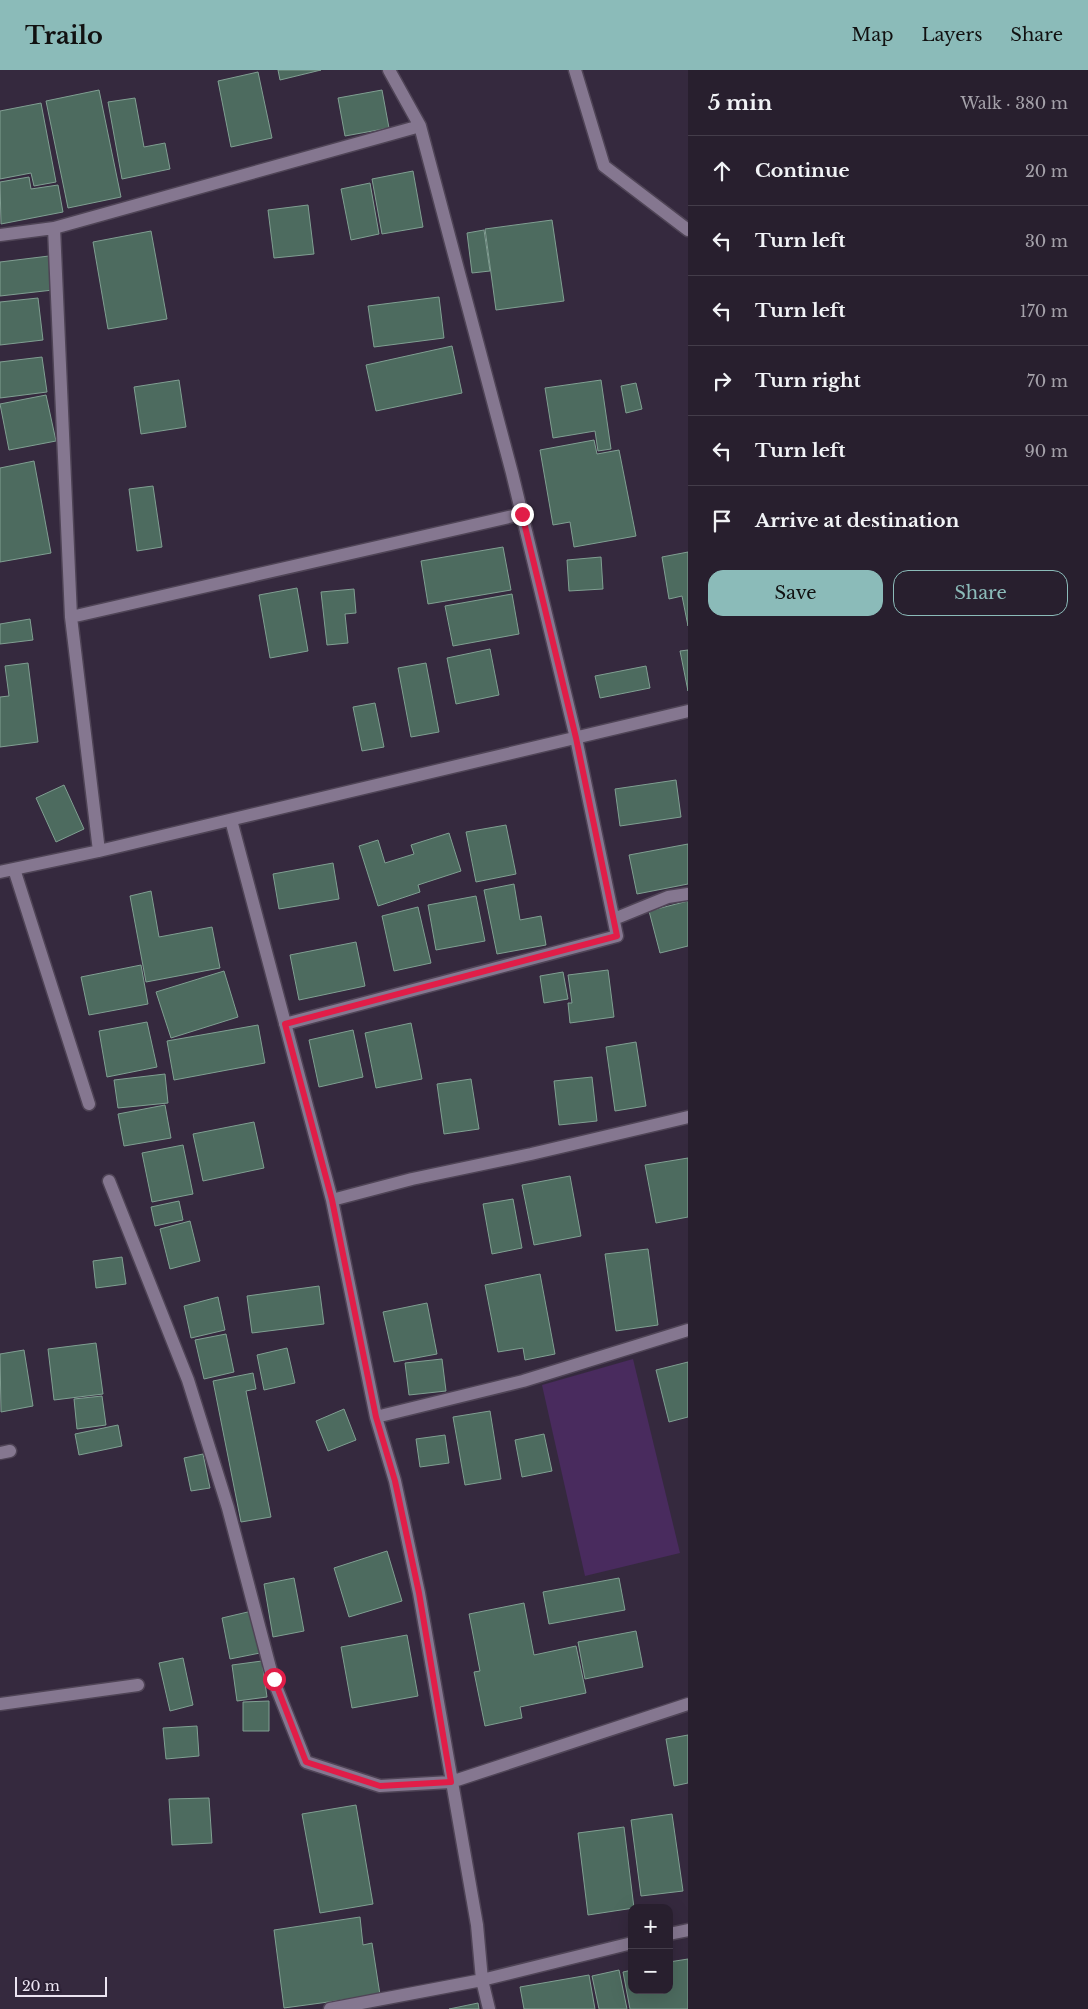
<!DOCTYPE html>
<meta charset="utf-8">
<style>
:root{--surface:#281f2e;--page:#302736;--text:#f1f3f6;--muted:#a5a2aa;--line:#443d4a;--accent:#8bbbb9}
body{margin:0;font-family:"Libre Baskerville",serif;background:var(--page);color:var(--text)}
.controls{position:absolute;right:15px;bottom:15px;display:grid;overflow:hidden;border-radius:10px;box-shadow:0 5px 20px #0002}
.controls button{width:45px;height:45px;display:grid;place-items:center;padding:0;border:0;border-bottom:1px solid var(--line);background:var(--surface);color:var(--text);font:25px sans-serif}
.scale{position:absolute;left:15px;bottom:12px;width:92px;box-sizing:border-box;padding-left:5px;border:2px solid #ece4f2;border-top:0;font-size:14px;line-height:18px;white-space:nowrap;color:#ece4f2;-webkit-text-stroke:4px #2b2034;paint-order:stroke}
.stop{position:absolute;width:15px;height:15px;margin:-11px;border:4px solid #e11d48;border-radius:50%;background:#fff}
.stop.end{background:#e11d48;border-color:#fff;box-shadow:0 1px 5px #0008}
.list{margin:0;padding:0;list-style:none}
h2{display:flex;justify-content:space-between;align-items:center;height:65px;margin:0;padding:0 20px;font-size:21px}
h2 small{font-size:16px;font-weight:400;color:var(--muted)}
.list li{display:grid;grid-template-columns:32px 1fr auto;gap:15px;align-items:center;box-sizing:border-box;height:70px;padding:0 20px;border-top:1px solid var(--line)}
.list b{display:block;font-size:19px;white-space:nowrap}
.list em{font-size:16px;font-style:normal;color:var(--muted)}
.actions{display:flex;gap:10px;padding:15px 20px}
.actions a{flex:1;padding:11px 0;border:1px solid var(--accent);border-radius:15px;text-align:center;font-size:18px;color:var(--accent)}
.actions .main{background:var(--accent);color:#111}
.icon{flex:none;width:28px;height:28px;fill:none;stroke:currentColor;stroke-width:2;stroke-linecap:round;stroke-linejoin:round}
.map{position:relative;flex:none;width:688px;height:1939px;overflow:hidden}
header{display:flex;align-items:center;gap:30px;box-sizing:border-box;height:70px;padding:0 25px;background:var(--accent);color:#111}
header strong{font-size:24px}
nav{display:flex;gap:28px;margin-inline-start:auto;font-size:18px}
main{display:flex}
aside{flex:1;background:var(--surface)}
.map>svg:first-child{display:block}
</style>
<header>
<strong>Trailo</strong>
<nav><a>Map</a><a>Layers</a><a>Share</a></nav>
</header>
<main>
<div class="map">
<svg width="688" height="1939" viewBox="0 0 688 1939">
<rect width="100%" height="100%" fill="#35293e"/>
<path fill="#492b5e" d="M633,1289L680,1483L585,1506L542,1315Z"/>
<path fill="#4d6b5f" stroke="#809f92" d="M278,0H321L280,10Z
M258,2L272,68L231,77L218,11Z
M99,20L121,127L68,138L46,31Z
M382,20L389,58L345,66L338,28Z
M135,28L144,77L165,73L170,99L122,109L108,32Z
M41,33L56,112L34,116L31,103L0,109V41Z
M413,101L423,157L382,164L372,109Z
M29,107L31,119L58,115L63,142L1,154L0,112Z
M370,113L379,164L351,170L341,119Z
M308,135L314,184L274,188L268,140Z
M552,150L564,231L496,240L485,159Z
M484,160L490,201L472,203L467,163Z
M151,161L167,249L108,259L93,172Z
M49,186L53,220L0,226V192Z
M439,227L444,268L374,277L368,236Z
M38,228L43,270L0,275V232Z
M452,276L462,323L376,341L366,295Z
M42,287L47,322L0,328V292Z
M179,310L186,357L141,364L134,317Z
M601,310L611,379L598,381L595,361L553,368L545,318Z
M636,313L642,339L626,343L621,316Z
M46,325L56,371L9,380L0,334Z
M594,370L597,384L619,380L636,466L574,477L570,452L553,455L540,380Z
M34,391L51,483L0,492V398Z
M153,416L162,477L137,481L129,419Z
M503,477L511,520L428,534L421,491Z
M688,482V556L682,526L669,529L662,487Z
M601,487L603,519L569,521L567,490Z
M297,518L308,581L270,588L259,525Z
M354,519L356,543L345,544L348,573L327,575L321,522Z
M512,524L519,564L453,576L445,536Z
M30,549L33,570L0,574V554Z
M490,579L499,625L456,634L447,588Z
M688,580V621L680,581Z
M28,593L38,672L0,677V627L9,626L5,596Z
M426,593L439,662L411,667L398,598Z
M646,596L650,618L600,628L595,606Z
M375,633L384,677L362,681L353,637Z
M676,710L681,747L620,756L615,719Z
M64,715L84,759L56,772L36,728Z
M506,755L516,804L476,812L466,762Z
M449,763L461,801L418,815L420,822L378,836L359,776L378,770L385,793L414,784L411,775Z
M688,774V814L637,824L629,785Z
M333,793L339,829L279,839L273,804Z
M514,814L520,850L541,846L546,875L497,884L484,820Z
M151,821L159,867L212,857L220,898L146,912L130,826Z
M476,826L485,871L436,880L428,835Z
M688,831V876L660,883L649,841Z
M418,837L431,893L394,901L382,846Z
M356,872L365,916L299,930L290,885Z
M141,895L148,934L89,945L81,907Z
M608,900L614,947L570,953L568,933H572L568,905Z
M224,901L238,947L171,968L156,922Z
M563,902L568,929L544,933L540,906Z
M147,952L157,997L107,1007L99,961Z
M411,953L422,1009L376,1018L365,963Z
M258,955L265,993L174,1010L167,971Z
M353,960L363,1007L319,1017L309,970Z
M636,972L646,1036L615,1041L606,977Z
M165,1004L168,1033L118,1038L114,1010Z
M592,1007L597,1051L559,1055L554,1011Z
M471,1009L479,1059L444,1064L437,1014Z
M165,1035L171,1068L124,1076L118,1044Z
M254,1052L264,1098L203,1111L193,1064Z
M183,1075L193,1124L152,1132L142,1083Z
M688,1088V1147L656,1153L645,1095Z
M570,1106L581,1166L534,1175L522,1115Z
M513,1129L522,1178L492,1184L483,1134Z
M179,1131L183,1150L155,1156L151,1137Z
M190,1151L200,1191L170,1199L160,1159Z
M648,1179L658,1255L616,1261L605,1184Z
M122,1187L126,1214L96,1218L93,1191Z
M540,1204L555,1284L525,1290L523,1278L498,1282L485,1215Z
M319,1216L324,1254L252,1263L247,1226Z
M218,1227L225,1260L191,1268L184,1236Z
M427,1233L437,1284L394,1292L383,1242Z
M226,1264L234,1302L204,1309L195,1270Z
M96,1273L103,1324L54,1330L48,1279Z
M287,1278L295,1313L264,1320L257,1285Z
M24,1280L33,1336L1,1342L0,1284Z
M442,1289L446,1321L409,1325L405,1293Z
M688,1292V1347L669,1352L656,1300Z
M253,1303L256,1319L246,1321L271,1447L241,1452L213,1311Z
M102,1326L106,1355L77,1359L74,1329Z
M344,1339L356,1370L328,1381L316,1351Z
M490,1341L501,1409L465,1415L453,1347Z
M118,1355L122,1376L79,1385L75,1364Z
M544,1364L552,1401L522,1407L515,1370Z
M445,1365L449,1393L420,1397L416,1369Z
M203,1384L210,1418L191,1421L184,1388Z
M387,1481L402,1531L349,1547L334,1498Z
M294,1508L304,1561L273,1567L264,1514Z
M619,1508L625,1540L549,1554L543,1522Z
M524,1533L534,1585L576,1576L586,1623L520,1637L522,1648L485,1656L474,1602L480,1601L469,1544Z
M252,1541L260,1583L230,1589L222,1548Z
M636,1561L643,1597L585,1609L578,1572Z
M407,1565L418,1626L352,1638L341,1577Z
M183,1588L193,1635L170,1641L159,1593Z
M262,1591L267,1627L237,1631L232,1595Z
M269,1631V1661H243V1632Z
M197,1656L199,1686L166,1689L163,1658Z
M688,1665V1713L674,1716L666,1669Z
M209,1728L212,1773L172,1775L169,1729Z
M356,1735L373,1834L320,1843L302,1744Z
M672,1744L683,1821L641,1826L631,1750Z
M624,1757L634,1838L588,1845L578,1763Z
M360,1847L363,1875L372,1873L380,1925L284,1938L274,1860Z
M688,1889V1939H630L623,1902L632,1900V1920H669V1892Z
M619,1900L627,1939H599L592,1906Z
M589,1905L595,1939H524L520,1917Z
M478,1933L479,1939H449Z"/>
<g fill="none" stroke-linecap="round" stroke-linejoin="round">
<g stroke="#4f4456" stroke-width="15">
<path id="street" d="M575,0L604,96L688,160
M0,165L54,158
M71,547L522,444
M231,750L332,1130
M99,781L71,547L54,158L420,56
M14,799L89,1034
M0,802L99,781L688,641
M614,849L668,827L688,824
M285,954L617,866L576,668L512,403L420,56L389,0
M109,1111L188,1310L228,1438L273,1609L306,1692L380,1716L451,1712L688,1634
M376,1347L523,1311L688,1260
M0,1383L10,1381
M0,1634L138,1615
M669,1864L688,1860
M330,1939L482,1910L477,1855L419,1523L395,1411L376,1347L332,1130L412,1109L531,1084L688,1047
M489,1939L482,1910L632,1873"/>
</g>
<use href="#street" stroke="#857790" stroke-width="12"/>
</g>
<g fill="none" stroke-linecap="round" stroke-linejoin="round">
<path stroke="#e11d48" stroke-width="6" d="M274,1609L306,1692L380,1716L451,1712L419,1523L395,1411L376,1347L332,1130L285,954L617,866L576,668L522,444"/>
</g>
</svg>
<div class="controls">
<button>+</button>
<button>−</button>
</div>
<div class="scale">20 m</div>
<div class="stop" style="left:274px;top:1609px"></div>
<div class="stop end" style="left:522px;top:444px"></div>
</div>
<aside>
<h2>5 min<small>Walk · 380 m</small></h2>
<ul class="list">
<li><svg class="icon" aria-label="ahead" viewBox="0 0 24 24"><path d="M12 20V5M6 11l6-6 6 6"/></svg><div><b>Continue</b></div><em>20 m</em></li>
<li><svg class="icon" aria-label="left" viewBox="0 0 24 24"><path d="M17 20v-9H6M10 6l-5 5 5 5"/></svg><div><b>Turn left</b></div><em>30 m</em></li>
<li><svg class="icon" aria-label="left" viewBox="0 0 24 24"><path d="M17 20v-9H6M10 6l-5 5 5 5"/></svg><div><b>Turn left</b></div><em>170 m</em></li>
<li><svg class="icon" aria-label="right" viewBox="0 0 24 24"><path d="M7 20v-9h11M14 6l5 5-5 5"/></svg><div><b>Turn right</b></div><em>70 m</em></li>
<li><svg class="icon" aria-label="left" viewBox="0 0 24 24"><path d="M17 20v-9H6M10 6l-5 5 5 5"/></svg><div><b>Turn left</b></div><em>90 m</em></li>
<li><svg class="icon" aria-label="arrive" viewBox="0 0 24 24"><path d="M6 21V4h12l-3 4 3 4H6"/></svg><div><b>Arrive at destination</b></div></li>
</ul>
<div class="actions"><a class="main">Save</a><a>Share</a></div>
</aside>
</main>
